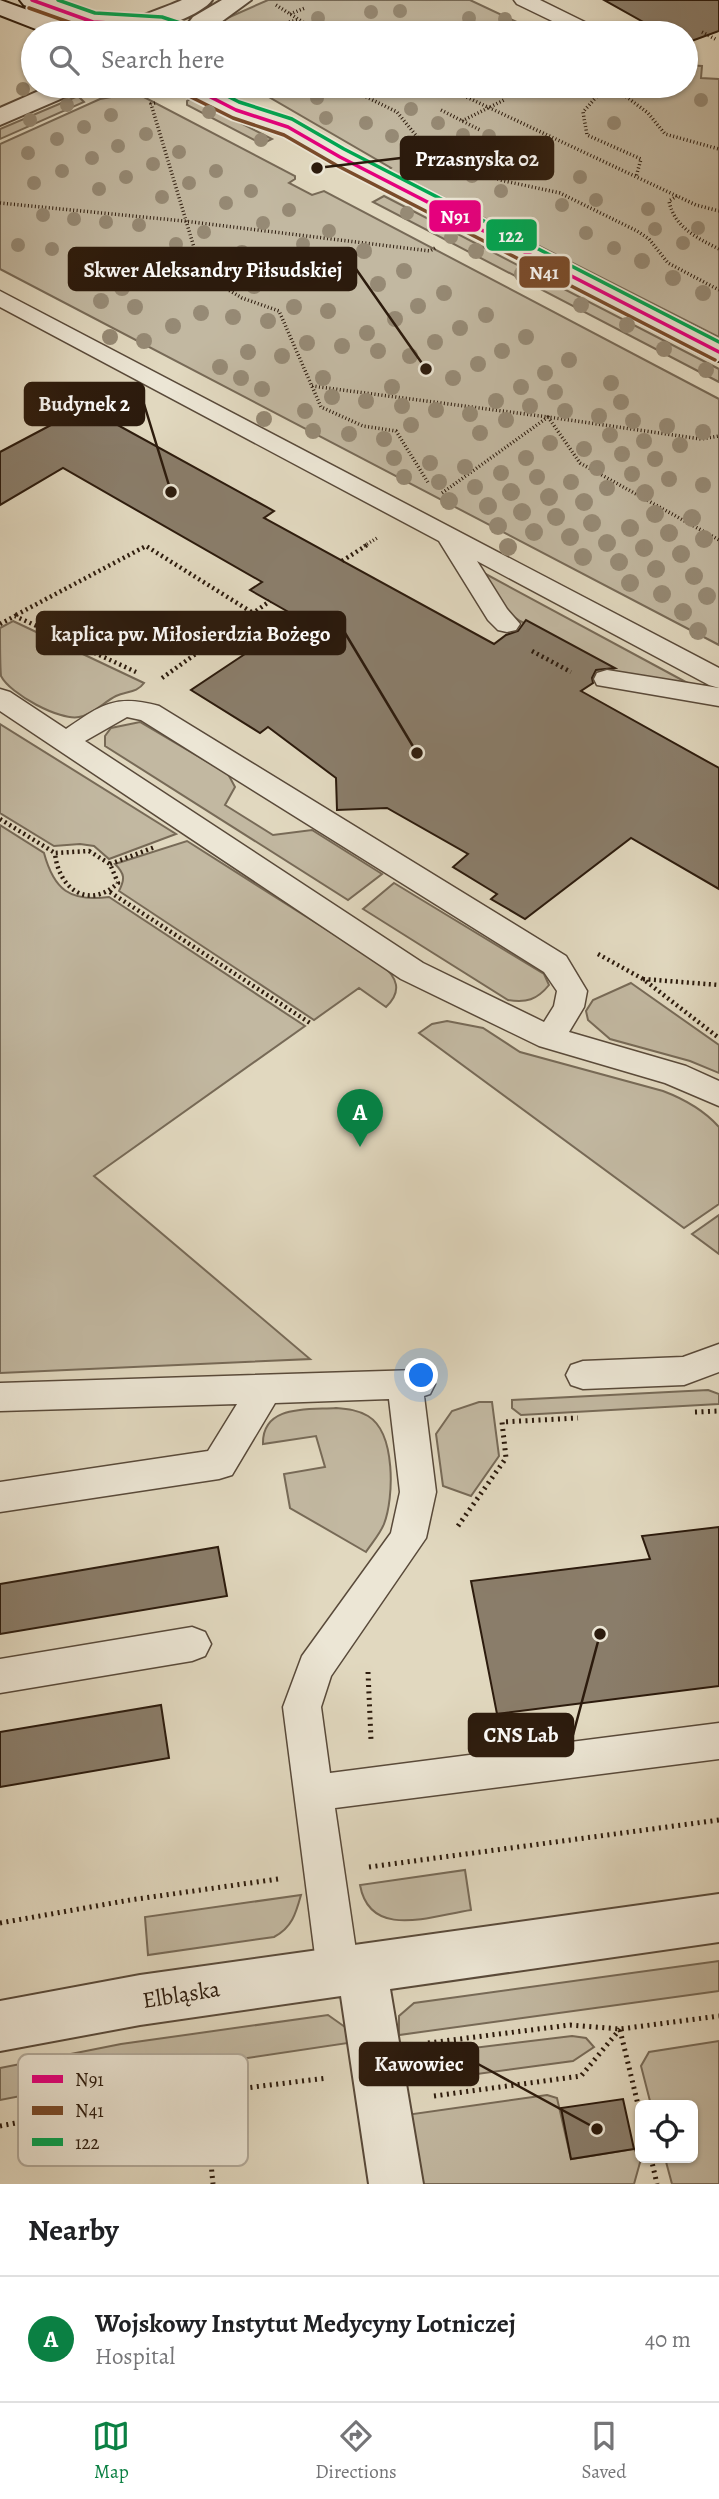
<!DOCTYPE html>
<meta charset="utf-8">
<style>
:root{--surface:#fff;--page:#f2f2f2;--text:#202124;--muted:#757577;--line:#e0e0e0;--accent:#0b8043}
body{margin:0;font-family:Alegreya,serif;background:var(--page);color:var(--text)}
.controls{position:absolute;right:21px;bottom:21px;display:grid;overflow:hidden;border-radius:10px;box-shadow:0 2px 5px #0004}
.controls button{width:63px;height:63px;display:grid;place-items:center;padding:0;border:0;border-bottom:2px solid var(--line);background:var(--surface);color:var(--text);font:35px sans-serif}
.you{position:absolute;left:422px;top:1376px;width:24px;height:24px;margin:-18px;border:5px solid #fff;border-radius:50%;background:#1a73e8;box-shadow:0 0 0 10px #1a73e833}
.badge{display:grid;place-items:center;width:46px;height:46px;border-radius:50%;background:var(--accent);color:#fff;font-size:23px;font-weight:700}
.pin{position:absolute;translate:-50% -58px;filter:drop-shadow(0 2px 4px #0008)}
.pin::after{content:'';position:absolute;top:37px;width:24px;height:21px;background:inherit;clip-path:polygon(0 0,100% 0,50% 100%)}
.list{margin:0;padding:0;list-style:none}
h2{display:flex;justify-content:space-between;align-items:center;height:91px;margin:0;padding:0 28px;font-size:30px}
h2 small{font-size:23px;font-weight:400;color:var(--muted)}
.list li{display:grid;grid-template-columns:46px 1fr auto;gap:21px;align-items:center;box-sizing:border-box;height:126px;padding:0 28px;border-top:2px solid var(--line)}
.list b{display:block;font-size:26px;white-space:nowrap}
.list p{margin:0;font-size:23px;white-space:nowrap;color:var(--muted)}
.list em{font-size:23px;font-style:normal;color:var(--muted)}
.icon{flex:none;width:38px;height:38px;fill:none;stroke:currentColor;stroke-width:2;stroke-linecap:round;stroke-linejoin:round}
.map{position:relative;flex:none;width:719px;height:2184px;overflow:hidden}
.search{position:absolute;background:var(--surface);box-shadow:0 2px 5px #0004;left:21px;right:21px;top:21px;height:77px;display:flex;align-items:center;gap:18px;box-sizing:border-box;padding:0 24px;border-radius:38px;color:var(--muted);font-size:26px}
.sheet{height:217px;background:var(--surface)}
nav{display:flex;justify-content:space-around;align-items:center;box-sizing:border-box;height:98px;border-top:2px solid var(--line);background:var(--surface);font-size:19px;color:var(--muted)}
nav a{display:grid;justify-items:center;gap:4px}
nav .on{color:var(--accent)}
.map>svg:first-child{display:block}
</style>
<div class="map">
<svg width="719" height="2184" viewBox="0 0 719 2184">
<rect width="100%" height="100%" fill="#e1d8bf"/>
<filter id="stains"><feTurbulence type="fractalNoise" baseFrequency=".00286" numOctaves="4"/><feColorMatrix values="0 0 0 0 .2 0 0 0 0 .09 0 0 0 0 .02 0 0 0 .5 -.17"/></filter>
<radialGradient id="worn" r=".72"><stop offset=".6" stop-color="#630" stop-opacity="0"/><stop offset="1" stop-color="#630" stop-opacity=".3"/></radialGradient>
<path fill="#c2b8a1" stroke="#776a57" stroke-width="2" d="M268,0H470L540,33H209L216,23Z
M686,65L702,66L701,78L719,79V337L389,170L391,168L250,86H686Z
M78,96L84,102L0,139V129Z
M117,96H142L295,176V179L289,183L312,195L324,191L719,399V645L0,269V144L100,99Z
M192,98L272,139L262,144L187,105V101Z
M384,196L719,369V382L373,202Z
M482,572L695,687L617,672L520,621L510,614Z
M13,621L144,683C137,693 126,691 116,696C104,702 92,715 79,717C60,721 10,694 1,676C0,665 0,641 0,628Z
M140,722L228,774L235,787L225,805L273,835L312,830L382,874L348,900L105,746V736L111,728Z
M0,724L176,834L109,859L94,846L80,844L54,846L0,813Z
M0,825L44,853C54,890 70,902 109,897L305,1026L94,1176L310,1359L0,1373Z
M187,841L381,964C397,977 403,991 386,1007L359,988L314,1020L119,891C125,879 125,874 115,864Z
M394,883L544,974L549,985C537,1000 526,1003 508,1000L363,909Z
M631,983L719,1045V1073L690,1061L610,1039L588,1020L586,1011L593,1000Z
M447,1021L483,1028L520,1052L663,1091C684,1099 703,1109 719,1127V1204L684,1228L419,1033L432,1024Z
M719,1215V1254L692,1234Z
M708,1390L719,1394V1404L521,1415L512,1408V1400Z
M479,1402H492L499,1456L471,1496L443,1486L436,1434L452,1411Z
M336,1408C348,1409 358,1410 368,1416C396,1433 394,1498 384,1524C380,1534 372,1543 366,1552L290,1508L284,1474L325,1467L316,1436L263,1444C262,1404 309,1410 336,1408Z
M465,1870L471,1910C431,1916 370,1940 360,1885Z
M301,1895C296,1913 292,1928 274,1937L148,1955L145,1917Z
M719,1961V1991L399,2035V2016L414,2003Z
M328,2015L345,2027L348,2043L119,2077L0,2100V2068L121,2044Z
M572,2036L586,2038L594,2047L573,2061L404,2084L399,2057Z
M719,2041V2184H672L665,2158H693V2105H651L641,2066L649,2052Z
M547,2095L557,2098L571,2159L634,2149L641,2159L634,2184H417L406,2115Z"/>
<path fill="#8a7d6a" stroke="#2c1b0d" stroke-width="2" d="M604,0H719V31L686,43V33H663Z
M85,407L274,511L264,518L494,644L506,635L518,631L526,620L615,668L596,670L592,678L593,683L581,691L719,768V889L631,838L525,919L491,899L497,894L453,867L468,854L387,808L337,810L336,778L268,727L260,733L191,690L299,618L250,590L262,582L63,468L0,505V452Z
M719,1527V1686L497,1714L471,1581L650,1559L642,1536Z
M218,1547L227,1596L0,1634V1584Z
M161,1705L169,1758L0,1787V1732Z
M623,2099L634,2149L571,2159L561,2108Z"/>
<g fill="none" stroke-linecap="round" stroke-linejoin="round">
<g stroke="#594a3a" stroke-width="3">
<path id="lane" d="M514,0H540L599,29L602,33H577L517,4Z
M0,291L719,668V688L709,685L477,561L507,609L520,624L516,630L507,632L498,630L488,620L439,541L0,307Z
M607,670L719,688V706L597,685L594,679L597,673Z
M0,689L10,692L66,729C101,705 115,694 159,706L566,956L587,991L584,1007L569,1032L686,1066L719,1081V1106L665,1083L539,1046L401,979L0,711ZM127,717L141,720L544,972L557,991L554,1006L544,1022L423,963L85,741Z
M719,1344V1372L684,1385L583,1389L571,1385L566,1375L571,1365L583,1361L683,1357Z
M418,1370L430,1374L435,1384L430,1394L424,1396L436,1492L426,1538L331,1676L321,1707L330,1773L719,1723V1759L335,1808L359,1971L353,1985L338,1991L323,1985L317,1971L283,1707L302,1656L391,1533L400,1492L389,1399L275,1403L232,1475L219,1479L0,1512V1482L208,1451L237,1404L0,1411V1383Z
M192,1627L205,1632L211,1644L205,1656L192,1661L0,1693V1659Z"/>
</g>
<g stroke="#594a3a" stroke-width="4">
<path id="street" d="M182,0H212C201,16 147,35 128,30L125,25C129,19 170,6 182,0Z
M222,0H251L206,33H181L193,17Z
M50,86H83L79,91L0,125V108Z
M719,1894V1942L390,1989L423,2184H369L341,1996L140,2025L0,2051V2001L140,1975Z"/>
</g>
<g stroke="#2c1b0d" stroke-width="4">
<path id="secondary" d="M0,0L66,24L69,29L66,33H46L0,15Z
M20,0H55L96,15L160,19L192,28L195,33L93,29L24,5Z
M176,86H208L245,105L297,122L349,151L719,341V361L709,358L331,163L279,132L227,115L180,91Z"/>
</g>
<path stroke="#2c1b0d" stroke-width="3.5" stroke-dasharray="1 2.5" stroke-linecap="butt" d="M276,5L306,24L308,33
M290,14L305,8
M306,24L320,33
M262,29L297,20
M702,32L717,40
M353,33L356,32
M344,86L397,112L418,138L500,180L560,193L637,231L649,239L668,263L719,290
M430,86L458,93L696,205L719,211
M606,86L583,112L587,135L641,159L636,177
M612,86L648,113L665,134L719,149
M107,94L150,93
M155,103L151,104L202,274L242,298L279,311L321,407L363,426L396,431L429,484
M441,110L480,130
M462,121L504,100
M677,196L669,201C674,227 697,238 719,249
M0,203L184,221L430,251L435,248
M312,386L548,417L580,463L719,540
M442,493L548,417L701,439L719,436
M364,546L377,538"/>
<path stroke="#2c1b0d" stroke-width="4.5" stroke-dasharray="2 3.5" stroke-linecap="butt" d="M342,561L367,545
M16,615L146,546L253,613
M0,624L15,616L136,672
M532,651L571,672
M162,678L270,601
M0,819L55,853
M89,851L110,864L118,883C88,911 58,888 55,853Z
M110,864L155,847
M110,892L310,1023
M598,954L643,979L719,1038
M643,979L719,985"/>
<path stroke="#2c1b0d" stroke-width="5" stroke-dasharray="2 4.5" stroke-linecap="butt" d="M695,1412L719,1411
M458,1526L506,1458L502,1422L578,1418
M368,1672L371,1740
M369,1867L719,1820
M0,1923L130,1900L278,1879
M620,2030L640,2113
M428,2043L570,2025L620,2029L719,2016
M204,2092L213,2184
M434,2096L581,2076L620,2029
M0,2126L115,2104L327,2078
M651,2158L657,2184"/>
<use href="#lane" fill="#ece6d5" fill-rule="evenodd"/>
<use href="#street" fill="#ece6d5" fill-rule="evenodd"/>
<use href="#secondary" fill="#ece6d5" fill-rule="evenodd"/>
<g stroke="#ece6d5" stroke-width="7">
<path id="bus-1" d="M32,0L93,22L160,26L183,33
M189,86L236,110L288,127L340,157L719,352"/>
</g>
<g stroke="#ece6d5" stroke-width="7">
<path id="bus-2" d="M29,8L91,30L135,33
M185,94L233,118L284,135L336,165L715,360"/>
</g>
<g stroke="#ece6d5" stroke-width="7">
<path id="bus-3" d="M58,0L95,13L162,17L186,25
M208,86L239,102L292,119L344,149L719,342"/>
</g>
<use href="#bus-1" stroke="#e5007d" stroke-width="3.5"/>
<use href="#bus-2" stroke="#7a4b2a" stroke-width="3.5"/>
<use href="#bus-3" stroke="#00a651" stroke-width="3.5"/>
</g>
<g fill="#968a75">
<circle cx="400" cy="11" r="7"/>
<circle cx="371" cy="12" r="7"/>
<circle cx="318" cy="18" r="7"/>
<circle cx="469" cy="18" r="7"/>
<circle cx="505" cy="19" r="7"/>
<circle cx="23" cy="89" r="7"/>
<circle cx="317" cy="98" r="7"/>
<circle cx="701" cy="100" r="7"/>
<circle cx="67" cy="105" r="7"/>
<circle cx="411" cy="109" r="7"/>
<circle cx="209" cy="112" r="7"/>
<circle cx="111" cy="115" r="7"/>
<circle cx="326" cy="118" r="7"/>
<circle cx="30" cy="120" r="7"/>
<circle cx="366" cy="123" r="7"/>
<circle cx="438" cy="123" r="7"/>
<circle cx="614" cy="123" r="7"/>
<circle cx="84" cy="127" r="7"/>
<circle cx="146" cy="134" r="7"/>
<circle cx="463" cy="135" r="7"/>
<circle cx="392" cy="136" r="7"/>
<circle cx="489" cy="136" r="7"/>
<circle cx="57" cy="139" r="7"/>
<circle cx="261" cy="140" r="7"/>
<circle cx="118" cy="146" r="7"/>
<circle cx="179" cy="152" r="7"/>
<circle cx="28" cy="153" r="7"/>
<circle cx="92" cy="158" r="7"/>
<circle cx="153" cy="164" r="7"/>
<circle cx="62" cy="171" r="7"/>
<circle cx="216" cy="171" r="7"/>
<circle cx="472" cy="176" r="7"/>
<circle cx="126" cy="177" r="7"/>
<circle cx="580" cy="177" r="7"/>
<circle cx="34" cy="183" r="7"/>
<circle cx="189" cy="183" r="7"/>
<circle cx="99" cy="189" r="7"/>
<circle cx="251" cy="191" r="7"/>
<circle cx="501" cy="191" r="7"/>
<circle cx="162" cy="197" r="7"/>
<circle cx="596" cy="200" r="7"/>
<circle cx="226" cy="203" r="7"/>
<circle cx="562" cy="205" r="7"/>
<circle cx="648" cy="209" r="7"/>
<circle cx="289" cy="210" r="7"/>
<circle cx="407" cy="213" r="7"/>
<circle cx="43" cy="215" r="7"/>
<circle cx="74" cy="219" r="7"/>
<circle cx="106" cy="222" r="7"/>
<circle cx="263" cy="223" r="7"/>
<circle cx="139" cy="225" r="7"/>
<circle cx="698" cy="228" r="7"/>
<circle cx="655" cy="229" r="7"/>
<circle cx="329" cy="231" r="7"/>
<circle cx="204" cy="232" r="7"/>
<circle cx="586" cy="233" r="7"/>
<circle cx="451" cy="237" r="7"/>
<circle cx="683" cy="243" r="7"/>
<circle cx="176" cy="244" r="7"/>
<circle cx="303" cy="244" r="7"/>
<circle cx="18" cy="245" r="7"/>
<circle cx="614" cy="248" r="7"/>
<circle cx="52" cy="249" r="7"/>
<circle cx="364" cy="251" r="8"/>
<circle cx="476" cy="251" r="8"/>
<circle cx="242" cy="253" r="8"/>
<circle cx="115" cy="255" r="8"/>
<circle cx="642" cy="261" r="8"/>
<circle cx="404" cy="271" r="8"/>
<circle cx="522" cy="274" r="8"/>
<circle cx="673" cy="278" r="8"/>
<circle cx="378" cy="284" r="8"/>
<circle cx="254" cy="286" r="8"/>
<circle cx="122" cy="288" r="8"/>
<circle cx="444" cy="293" r="8"/>
<circle cx="703" cy="293" r="8"/>
<circle cx="101" cy="301" r="8"/>
<circle cx="581" cy="305" r="8"/>
<circle cx="418" cy="306" r="8"/>
<circle cx="135" cy="307" r="8"/>
<circle cx="294" cy="307" r="8"/>
<circle cx="328" cy="311" r="8"/>
<circle cx="201" cy="313" r="8"/>
<circle cx="486" cy="315" r="8"/>
<circle cx="233" cy="317" r="8"/>
<circle cx="395" cy="319" r="8"/>
<circle cx="268" cy="321" r="8"/>
<circle cx="627" cy="325" r="8"/>
<circle cx="173" cy="326" r="8"/>
<circle cx="460" cy="328" r="8"/>
<circle cx="367" cy="333" r="8"/>
<circle cx="110" cy="337" r="8"/>
<circle cx="526" cy="337" r="8"/>
<circle cx="144" cy="341" r="8"/>
<circle cx="435" cy="342" r="8"/>
<circle cx="307" cy="343" r="8"/>
<circle cx="342" cy="346" r="8"/>
<circle cx="664" cy="349" r="8"/>
<circle cx="378" cy="351" r="8"/>
<circle cx="502" cy="351" r="8"/>
<circle cx="248" cy="352" r="8"/>
<circle cx="282" cy="356" r="8"/>
<circle cx="410" cy="356" r="8"/>
<circle cx="569" cy="360" r="8"/>
<circle cx="478" cy="364" r="8"/>
<circle cx="220" cy="367" r="8"/>
<circle cx="706" cy="370" r="8"/>
<circle cx="545" cy="373" r="8"/>
<circle cx="241" cy="378" r="8"/>
<circle cx="323" cy="378" r="8"/>
<circle cx="453" cy="378" r="8"/>
<circle cx="611" cy="383" r="8"/>
<circle cx="392" cy="387" r="8"/>
<circle cx="521" cy="387" r="8"/>
<circle cx="262" cy="389" r="8"/>
<circle cx="555" cy="392" r="8"/>
<circle cx="332" cy="397" r="8"/>
<circle cx="366" cy="401" r="8"/>
<circle cx="496" cy="401" r="8"/>
<circle cx="621" cy="402" r="8"/>
<circle cx="402" cy="406" r="8"/>
<circle cx="530" cy="406" r="8"/>
<circle cx="436" cy="410" r="8"/>
<circle cx="305" cy="411" r="8"/>
<circle cx="565" cy="411" r="8"/>
<circle cx="470" cy="414" r="8"/>
<circle cx="599" cy="416" r="8"/>
<circle cx="264" cy="419" r="8"/>
<circle cx="506" cy="420" r="8"/>
<circle cx="633" cy="421" r="8"/>
<circle cx="411" cy="425" r="8"/>
<circle cx="667" cy="426" r="8"/>
<circle cx="313" cy="431" r="8"/>
<circle cx="703" cy="432" r="8"/>
<circle cx="480" cy="433" r="8"/>
<circle cx="349" cy="434" r="8"/>
<circle cx="610" cy="435" r="8"/>
<circle cx="384" cy="439" r="8"/>
<circle cx="644" cy="441" r="8"/>
<circle cx="550" cy="443" r="8"/>
<circle cx="680" cy="445" r="8"/>
<circle cx="584" cy="449" r="8"/>
<circle cx="622" cy="454" r="8"/>
<circle cx="394" cy="458" r="8"/>
<circle cx="526" cy="458" r="8"/>
<circle cx="655" cy="459" r="8"/>
<circle cx="430" cy="463" r="8"/>
<circle cx="465" cy="467" r="8"/>
<circle cx="597" cy="468" r="8"/>
<circle cx="501" cy="473" r="8"/>
<circle cx="632" cy="474" r="8"/>
<circle cx="404" cy="477" r="8"/>
<circle cx="537" cy="477" r="8"/>
<circle cx="669" cy="479" r="8"/>
<circle cx="439" cy="482" r="8"/>
<circle cx="571" cy="482" r="8"/>
<circle cx="703" cy="485" r="8"/>
<circle cx="475" cy="487" r="8"/>
<circle cx="607" cy="488" r="8"/>
<circle cx="511" cy="492" r="9"/>
<circle cx="645" cy="493" r="9"/>
<circle cx="549" cy="497" r="9"/>
<circle cx="449" cy="501" r="9"/>
<circle cx="584" cy="502" r="9"/>
<circle cx="488" cy="506" r="9"/>
<circle cx="522" cy="512" r="9"/>
<circle cx="655" cy="514" r="9"/>
<circle cx="556" cy="517" r="9"/>
<circle cx="692" cy="518" r="9"/>
<circle cx="592" cy="523" r="9"/>
<circle cx="498" cy="526" r="9"/>
<circle cx="630" cy="528" r="9"/>
<circle cx="534" cy="532" r="9"/>
<circle cx="669" cy="533" r="9"/>
<circle cx="570" cy="537" r="9"/>
<circle cx="704" cy="539" r="9"/>
<circle cx="607" cy="543" r="9"/>
<circle cx="508" cy="547" r="9"/>
<circle cx="644" cy="548" r="9"/>
<circle cx="681" cy="554" r="9"/>
<circle cx="583" cy="557" r="9"/>
<circle cx="619" cy="562" r="9"/>
<circle cx="656" cy="569" r="9"/>
<circle cx="694" cy="576" r="9"/>
<circle cx="630" cy="583" r="9"/>
<circle cx="662" cy="594" r="9"/>
<circle cx="707" cy="596" r="9"/>
<circle cx="683" cy="612" r="9"/>
<circle cx="698" cy="631" r="9"/>
</g>
<g text-anchor="middle" stroke-width="5" stroke-linejoin="round" paint-order="stroke">
<g font-size="23" fill="#2c1b0d" stroke="#ece6d5">
<text transform="translate(181 1994) rotate(-9)" y="8">Elbląska</text>
</g>
</g>
<rect x="18" y="2054" width="230" height="112" rx="10" fill="#ece6d5" stroke="#b2a999" stroke-width="2"/>
<rect x="32" y="2075" width="31" height="8" fill="#e5007d"/>
<rect x="32" y="2106" width="31" height="9" fill="#7a4b2a"/>
<rect x="32" y="2138" width="31" height="8" fill="#00a651"/>
<g font-size="19" fill="#2c1b0d">
<text x="75" y="2086">N91</text>
<text x="75" y="2117">N41</text>
<text x="75" y="2149">122</text>
</g>
<path fill="none" stroke="#2c1b0d" stroke-width="2.5" d="M317 168L401 158M426 369L356 269M171 492L144 404M417 753L345 633M600 1634L573 1735M597 2129L478 2064"/>
<g fill="#2c1b0d" stroke="#ece6d5" stroke-width="2.5">
<circle cx="317" cy="168" r="7"/>
<circle cx="426" cy="369" r="7"/>
<circle cx="171" cy="492" r="7"/>
<circle cx="417" cy="753" r="7"/>
<circle cx="600" cy="1634" r="7"/>
<circle cx="597" cy="2129" r="7"/>
</g>
<g fill="#2c1b0d" stroke="#2c1b0d" stroke-width="2.5">
<rect x="401" y="137" width="152" height="42" rx="7"/>
<rect x="69" y="248" width="287" height="42" rx="7"/>
<rect x="25" y="383" width="119" height="42" rx="7"/>
<rect x="37" y="612" width="308" height="42" rx="7"/>
<rect x="469" y="1714" width="104" height="42" rx="7"/>
<rect x="360" y="2043" width="118" height="42" rx="7"/>
</g>
<g font-size="21" text-anchor="middle" font-weight="bold" fill="#fff">
<text x="477" y="166">Przasnyska 02</text>
<text x="213" y="277">Skwer Aleksandry Piłsudskiej</text>
<text x="84" y="411">Budynek 2</text>
<text x="191" y="641">kaplica pw. Miłosierdzia Bożego</text>
<text x="521" y="1742">CNS Lab</text>
<text x="419" y="2071">Kawowiec</text>
</g>
<g stroke="#ece6d5" stroke-width="2.5">
<rect x="428" y="199" width="54" height="34" rx="7" fill="#e5007d"/>
<rect x="485" y="218" width="53" height="34" rx="7" fill="#00a651"/>
<rect x="518" y="255" width="53" height="34" rx="7" fill="#7a4b2a"/>
</g>
<g font-size="19" text-anchor="middle" font-weight="bold" fill="#fff">
<text x="455" y="223">N91</text>
<text x="511" y="242">122</text>
<text x="544" y="279">N41</text>
</g>
<rect width="100%" height="100%" filter="url(#stains)"/>
<rect width="100%" height="100%" fill="url(#worn)"/>
</svg>
<div class="controls">
<button><svg class="icon" aria-label="locate" viewBox="0 0 24 24"><circle cx="12" cy="12" r="6"/><path d="M12 2v4M12 18v4M2 12h4M18 12h4"/></svg></button>
</div>
<div class="you"></div>
<div class="pin badge" style="left:360px;top:1147px">A</div>
<div class="search"><svg class="icon" aria-label="search" viewBox="0 0 24 24"><circle cx="10" cy="10" r="6"/><path d="M15 15l6 6"/></svg>Search here</div>
</div>
<section class="sheet">
<h2>Nearby<small></small></h2>
<ul class="list">
<li><span class="badge">A</span><div><b>Wojskowy Instytut Medycyny Lotniczej</b><p>Hospital</p></div><em>40 m</em></li>
</ul>
</section>
<nav>
<a class="on"><svg class="icon" aria-label="map" viewBox="0 0 24 24"><path d="M3 6l6-2 6 2 6-2v14l-6 2-6-2-6 2zM9 4v14M15 6v14"/></svg>Map</a>
<a><svg class="icon" aria-label="directions" viewBox="0 0 24 24"><path d="M12 3l9 9-9 9-9-9zM9 14v-3h6M13 9l2 2-2 2"/></svg>Directions</a>
<a><svg class="icon" aria-label="saved" viewBox="0 0 24 24"><path d="M7 4h10v16l-5-4-5 4z"/></svg>Saved</a>
</nav>
